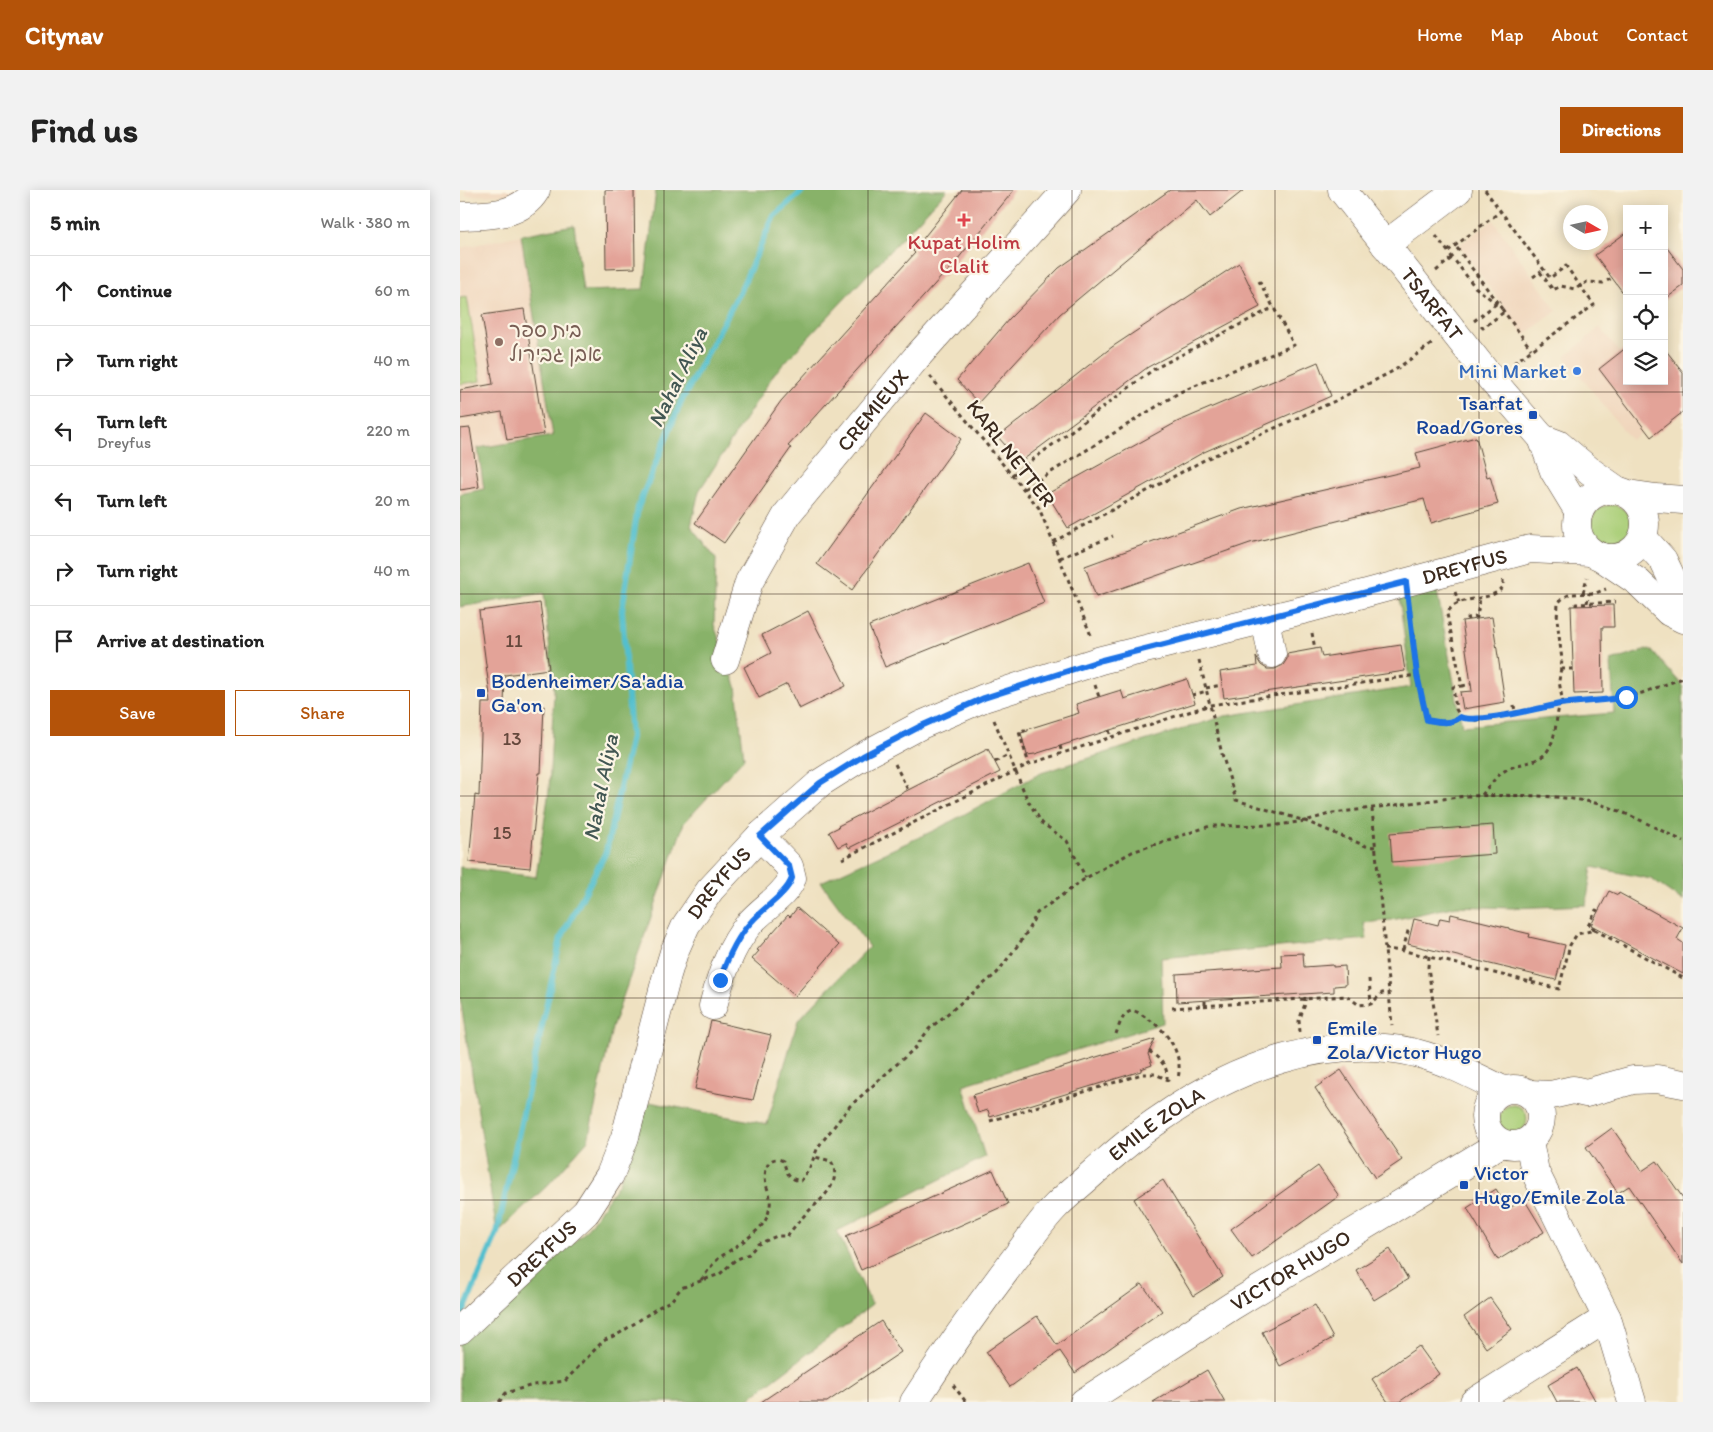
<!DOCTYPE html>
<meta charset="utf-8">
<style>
:root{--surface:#fff;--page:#f2f2f2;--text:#222;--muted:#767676;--line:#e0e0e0;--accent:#b45309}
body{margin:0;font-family:Itim,"Playpen Sans Hebrew",sans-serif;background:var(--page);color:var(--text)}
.controls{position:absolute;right:15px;top:15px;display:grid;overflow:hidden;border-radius:0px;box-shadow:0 2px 12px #0003}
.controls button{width:45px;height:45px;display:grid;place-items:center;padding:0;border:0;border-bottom:1px solid var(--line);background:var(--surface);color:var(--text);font:25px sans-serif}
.compass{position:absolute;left:1103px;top:15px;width:45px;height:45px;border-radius:50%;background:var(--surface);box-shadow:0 2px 12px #0003;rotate:99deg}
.stop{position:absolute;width:15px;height:15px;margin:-11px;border:4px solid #1a73e8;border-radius:50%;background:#fff}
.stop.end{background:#1a73e8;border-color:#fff;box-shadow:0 1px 5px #0008}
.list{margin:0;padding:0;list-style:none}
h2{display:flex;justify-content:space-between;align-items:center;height:65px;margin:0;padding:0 20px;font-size:21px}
h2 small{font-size:16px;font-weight:400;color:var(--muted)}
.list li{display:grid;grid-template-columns:32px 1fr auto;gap:15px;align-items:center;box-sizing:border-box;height:70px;padding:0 20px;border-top:1px solid var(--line)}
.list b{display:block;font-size:19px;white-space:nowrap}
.list p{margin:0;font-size:16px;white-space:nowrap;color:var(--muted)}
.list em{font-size:16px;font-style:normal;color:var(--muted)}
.actions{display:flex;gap:10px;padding:15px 20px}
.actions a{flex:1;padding:11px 0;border:1px solid var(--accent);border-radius:0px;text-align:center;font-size:18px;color:var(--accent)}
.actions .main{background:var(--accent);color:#fff}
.icon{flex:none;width:28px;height:28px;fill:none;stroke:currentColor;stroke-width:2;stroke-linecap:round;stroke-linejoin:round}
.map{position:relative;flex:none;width:1223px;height:1212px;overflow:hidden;border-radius:0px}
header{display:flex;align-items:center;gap:30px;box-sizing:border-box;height:70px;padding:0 25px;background:var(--accent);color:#fff}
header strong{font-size:24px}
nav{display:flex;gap:28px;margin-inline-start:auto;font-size:18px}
.intro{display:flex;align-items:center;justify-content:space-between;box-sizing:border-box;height:120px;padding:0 30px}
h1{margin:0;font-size:35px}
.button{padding:12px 22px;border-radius:0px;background:var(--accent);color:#fff;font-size:18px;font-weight:700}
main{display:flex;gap:30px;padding:0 30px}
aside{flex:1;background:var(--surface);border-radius:0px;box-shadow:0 2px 12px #0003}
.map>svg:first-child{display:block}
</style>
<header>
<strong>Citynav</strong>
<nav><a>Home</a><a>Map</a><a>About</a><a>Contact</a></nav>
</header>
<div class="intro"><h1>Find us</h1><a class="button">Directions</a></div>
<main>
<aside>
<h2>5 min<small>Walk · 380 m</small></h2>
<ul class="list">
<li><svg class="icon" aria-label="ahead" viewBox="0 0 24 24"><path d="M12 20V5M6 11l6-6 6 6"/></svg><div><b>Continue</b></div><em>60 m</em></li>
<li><svg class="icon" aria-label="right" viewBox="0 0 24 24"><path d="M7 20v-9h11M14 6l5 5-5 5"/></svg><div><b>Turn right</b></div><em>40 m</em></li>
<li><svg class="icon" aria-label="left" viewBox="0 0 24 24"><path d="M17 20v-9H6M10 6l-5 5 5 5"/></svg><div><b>Turn left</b><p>Dreyfus</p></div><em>220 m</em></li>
<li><svg class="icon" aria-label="left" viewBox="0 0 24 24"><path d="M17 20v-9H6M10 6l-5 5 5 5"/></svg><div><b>Turn left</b></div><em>20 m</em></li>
<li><svg class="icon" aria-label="right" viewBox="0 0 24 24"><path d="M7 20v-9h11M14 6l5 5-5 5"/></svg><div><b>Turn right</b></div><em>40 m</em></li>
<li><svg class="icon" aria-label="arrive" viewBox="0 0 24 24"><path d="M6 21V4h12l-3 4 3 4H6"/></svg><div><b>Arrive at destination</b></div></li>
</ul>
<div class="actions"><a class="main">Save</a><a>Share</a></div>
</aside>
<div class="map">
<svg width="1223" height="1212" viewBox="0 0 1223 1212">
<rect width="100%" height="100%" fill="#fcf5e5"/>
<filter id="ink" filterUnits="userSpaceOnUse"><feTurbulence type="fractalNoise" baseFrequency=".02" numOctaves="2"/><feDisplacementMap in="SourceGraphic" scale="10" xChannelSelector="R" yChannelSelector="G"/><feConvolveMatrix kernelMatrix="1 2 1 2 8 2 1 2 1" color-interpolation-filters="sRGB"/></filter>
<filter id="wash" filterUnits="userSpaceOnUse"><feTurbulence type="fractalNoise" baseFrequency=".0096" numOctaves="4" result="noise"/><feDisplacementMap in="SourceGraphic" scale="20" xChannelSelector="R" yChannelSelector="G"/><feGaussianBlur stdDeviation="1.12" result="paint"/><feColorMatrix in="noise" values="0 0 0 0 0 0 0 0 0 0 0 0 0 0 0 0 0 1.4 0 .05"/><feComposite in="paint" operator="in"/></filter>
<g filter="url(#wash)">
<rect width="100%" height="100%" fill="#efe1c1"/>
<path fill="#f0d6bc" d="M6,0H70V4L6,6Z
M1033,30L1097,121L1064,145L999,55Z
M61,45L93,246L19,258L25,299L0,304V58Z
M1140,137L1167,172V191L1206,223L1171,250L1105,167Z"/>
<path fill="#abcf79" stroke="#737c4c" d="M7,107L21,191L0,194V108Z
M1131 335a20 20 0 1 1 40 0a20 20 0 1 1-40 0Z
M1039 929a14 14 0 1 1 28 0a14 14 0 1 1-28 0Z"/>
<path fill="#88b269" stroke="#626e44" d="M196,0H487L314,184L239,301L231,336L256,369L254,435L276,496L284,568L224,633L152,838L128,950L88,995L37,1043L0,807V677L76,687L89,601L94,501L84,403L0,417V304L24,299L18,258L93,246L61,45L114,35L123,101L184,99Z
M976,396L1002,536L1154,523L1151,471L1190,459L1223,496V711L1191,689L1132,677L1126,715L1053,718L997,716L932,730L904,733L907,749L701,768L703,833L503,895L525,967L377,1041L412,1115L284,1212H0V1153L125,1042L159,993L189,912L307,934L338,830L409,757L361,692L475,640L581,583L765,526L951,497L939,406Z"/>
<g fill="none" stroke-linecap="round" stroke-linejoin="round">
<path stroke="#53bfce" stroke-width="6" d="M3,1123L37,1043L101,748L146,662L171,547L162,420L178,317L220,214L280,101L314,26L344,0"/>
</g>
<g id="blocks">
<path fill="#e3a398" d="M145,0H174L175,78L146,79Z
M502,0H554L484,86L483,85L328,256L331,258L264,353L235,333L321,211L455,63L453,61Z
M710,0H784L750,27L737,10L600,124L518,213L497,190L549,129L599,78Z
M1167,42V108L1135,65Z
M1204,54L1223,79V96L1204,110Z
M779,73L800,117L688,177L560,272L538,247L652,157Z
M64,119L84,244L47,250L42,222L0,229V200L33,194L22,125Z
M1167,157V191H1204V158L1223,182V222L1191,247L1139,179Z
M858,172L871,206L744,262L608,338L587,304L717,232Z
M466,223L501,249L392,400L357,374Z
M10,238L19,297L0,300V239Z
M1016,247L1027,287L1030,286L1038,314L971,333L964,309L790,353L636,407L625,376L781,319L960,278L956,263Z
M568,373L584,413L425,477L409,436Z
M80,413L89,479L45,485L44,514L84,516L81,583H79L70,678L9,672L15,605L19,606L22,513H31L19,421Z
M1153,415L1154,437H1142L1143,503L1114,504L1111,416Z
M348,421L386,496L339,519L327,494L299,508L284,477L311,463L302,445Z
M1032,427L1045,512L1003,519L1000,502L1012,501L1002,431Z
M941,455L945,481L764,508L760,482L797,476L796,467L801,475L807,479H815L823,475L827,469V464L860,458L862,467Z
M727,489L735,513L575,564L567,565L561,543L568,541V539L619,523L616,514L661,500L664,509Z
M528,559L540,582L389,658L386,653L378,657L369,642L379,637L378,636Z
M1033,635L1035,664L932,672L930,643Z
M1149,701L1158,705L1159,703L1223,738L1217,749L1223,753V784L1131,735Z
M337,718L379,755L335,806L292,769L299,761L297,760L328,725L330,727Z
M991,724L1049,738V739L1070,744L1069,747L1105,755L1096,790L948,754L954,729L978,735L980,728L990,730Z
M843,763L844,777L873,775V777L885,776L886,795L874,796V802L717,812L716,784L822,777L821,764Z
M251,831L311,845L293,910L235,899Z
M695,849L688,864L692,875L681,879V881L530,927L528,920L518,923L513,905Z
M881,880L942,970L915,988L855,898Z
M1152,938L1182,981L1197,971L1223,1008V1074L1169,996L1158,1003L1126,957Z
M858,976L879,1006L792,1068L771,1039Z
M533,980L548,1014L401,1080L386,1046Z
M703,990L763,1087L733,1106L674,1009Z
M1036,999L1048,1019L1064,1009L1084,1042L1038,1070L1007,1018Z
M930,1059L948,1089L914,1110L896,1080Z
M682,1094L702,1121L615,1183L600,1161L550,1197L526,1162L577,1126L597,1155Z
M1030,1108L1052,1139L1026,1158L1004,1127Z
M855,1115L873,1148L820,1176L802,1142Z
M421,1131L441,1162L367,1212H301Z
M959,1156L979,1184L939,1212H928L912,1189Z
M1117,1178L1136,1212H1097L1088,1195Z
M747,1180L765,1212H693Z"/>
</g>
</g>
<g filter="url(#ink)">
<use href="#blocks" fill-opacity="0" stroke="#564536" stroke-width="1"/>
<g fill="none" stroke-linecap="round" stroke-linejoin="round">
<g stroke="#564536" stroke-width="29">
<g id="minor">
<path id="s1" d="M882,0L1032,190L1082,248L1094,281L1119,322"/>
<path d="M0,26C27,25 60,27 76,0"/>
<path d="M925,55L998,0"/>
<path d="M1082,248L1098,254L1130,281L1157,300"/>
<circle cx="1151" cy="334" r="34"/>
<path d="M1168,304L1196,308L1223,310"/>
<path d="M1183,348L1203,370L1223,412"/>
<path d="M1141,367L1178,392L1209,422L1223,429"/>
<path d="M805,429L812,464"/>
<path id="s2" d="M265,470L289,392L328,323L456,168L607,0"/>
<path d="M253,816C261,786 270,757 290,733C302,719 327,704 332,688L329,676L300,646"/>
<circle cx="1053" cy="927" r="28"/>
<path d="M1070,904L1091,905L1113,900L1126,903L1173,890L1197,889L1223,894"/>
<path d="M1069,951L1075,982L1147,1128L1172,1212"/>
<path id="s3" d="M0,1140L126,1022L150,985L165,947L207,785L214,762L226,735L250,700L300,646L360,593L403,566L461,535L524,508L641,470L847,419L1070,359L1131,362"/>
<path id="s4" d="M454,1212C486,1162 520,1114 556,1067C569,1050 581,1031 596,1016C608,1004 622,993 635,981C656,963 677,944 700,929C773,878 866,842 956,863C987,871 1014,886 1043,900"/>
<path id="s5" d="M624,1212L772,1116L1041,953"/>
<path d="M1014,1212L1147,1128"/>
</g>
</g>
<path stroke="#564536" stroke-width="3" stroke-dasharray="4 4" stroke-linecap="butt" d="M1025,0L1090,88L1106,76L1134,115L1051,175
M976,46L1015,97L1037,114
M988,61L1041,21
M976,81L993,67
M1080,82L1093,100L1101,96L1115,99L1127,92L1143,93L1152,88
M1073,87L1081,81
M1042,119L1071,159
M1014,131L1040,111
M1021,136L1023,138L1044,122
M470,186L579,318L632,448
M552,285L694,179L814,117
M564,299L720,202L834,155L798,89
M593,352L746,269L875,211L935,180L973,153
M600,368L653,346
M1043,390V397C1030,414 996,403 987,424L1002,496L993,497L996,519L1000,527L1016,530L1103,514L1154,509L1182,503L1223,488
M995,402L999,413
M1123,403L1127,387
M1127,413L1129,403
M1116,416V414L1155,412
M1008,430V428L1017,427L1020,408
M852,443L855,459
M739,470L762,564L776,610L845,631L906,656L915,657
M1101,479H1113
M957,485L967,530C978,532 991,535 1000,527
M635,495L639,507
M1002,496L1011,494
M746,498L762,495
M732,505L747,501
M1103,514L1099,491L1102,470L1097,429L1098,413L1103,408L1110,404L1136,403L1146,399
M1054,515L1055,523
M534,530L568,611L582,633L607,651L626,688
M649,540L651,547
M565,542L564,540L559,542L569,574
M600,556L602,563
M535,572L548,565
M435,574L448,600
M1022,605C1029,596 1036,586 1046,580C1059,572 1080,574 1088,560C1097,546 1095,529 1100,514
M912,619L932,835
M382,669L569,574L750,515L957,485L949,415
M1135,739L1128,736L1136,720L1138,721
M924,759L945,761L1099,799L1110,755L1117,744L1135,740L1223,788
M943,760L949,737
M969,766L968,777L978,846
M909,789L911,814
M1071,792L1073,785
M745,811V816
M712,818L887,806L899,815L911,814L922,803L929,802
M840,842L839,831L845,814V804
M656,844C659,836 662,824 671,821C675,820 681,824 685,827C705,838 724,863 718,888
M689,861C699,868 708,876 707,888
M530,931L682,884H695L713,892
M241,1090C246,1084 251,1075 258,1069C271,1058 300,1044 307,1027C309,1022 311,1014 310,1009C310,1003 307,999 306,994C303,982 308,963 323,971C327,981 327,989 341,991L350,977L358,957L390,916L455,858L469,839L537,783L564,747L577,723L626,688L672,662L750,636L818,635L845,631L873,623L1006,606C1045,605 1098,604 1135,613C1166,621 1195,638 1223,651
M493,1195L506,1212
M39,1212L46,1203L73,1195L105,1191L143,1151L160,1143L202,1115L211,1111L221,1098L260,1084L275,1070L289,1064L298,1054L317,1046H327C332,1040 337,1033 342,1028C356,1012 385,995 371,971L355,967"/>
<use href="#minor" stroke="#fff" stroke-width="28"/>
<path stroke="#564536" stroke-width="3" stroke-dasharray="4 4" stroke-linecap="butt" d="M997,58L1042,119"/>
</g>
</g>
<g fill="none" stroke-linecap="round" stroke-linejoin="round" filter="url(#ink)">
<path stroke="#1a73e8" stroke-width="6" d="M260,790C267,769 277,747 292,731C303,718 327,704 332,688L329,676L300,646L360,593L403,566L461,536L524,508L642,470L946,392L957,485L967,530C978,532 991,535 1000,527C1018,534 1079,518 1100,514C1122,511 1144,511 1166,507"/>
</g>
<path fill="none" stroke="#3b2a1e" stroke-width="1" stroke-opacity="0.55" d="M204,0V1212M408,0V1212M612,0V1212M815,0V1212M1019,0V1212M0,202H1223M0,404H1223M0,606H1223M0,808H1223M0,1010H1223"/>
<path fill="#e0444e" stroke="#fcf5e5" stroke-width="2" d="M501.5 22.5h5v5h5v5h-5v5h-5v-5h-5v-5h5z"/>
<circle fill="#8d6e63" stroke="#fcf5e5" stroke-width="2" cx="39" cy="152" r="5"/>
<circle fill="#3f7fe0" stroke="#fcf5e5" stroke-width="2" cx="1117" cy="181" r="5"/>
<g fill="#1a4fb4" stroke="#fcf5e5" stroke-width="2">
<rect x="1068" y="220" width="10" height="10" rx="2.5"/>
<rect x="16" y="498" width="10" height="10" rx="2.5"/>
<rect x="852" y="845" width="10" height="10" rx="2.5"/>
<rect x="999" y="990" width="10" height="10" rx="2.5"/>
</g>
<g text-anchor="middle" stroke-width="4.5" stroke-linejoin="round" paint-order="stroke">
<g font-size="19" fill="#65483c">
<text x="54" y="457">11</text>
<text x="52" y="555">13</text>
<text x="42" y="649">15</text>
</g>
<g font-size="21" fill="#be3a42" stroke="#fcf5e5">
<text x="504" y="59">Kupat Holim<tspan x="504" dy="24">Clalit</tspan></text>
</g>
<g font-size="21" fill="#3b2a1e" stroke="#fcf5e5">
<text dy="7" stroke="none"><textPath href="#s1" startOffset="145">TSARFAT</textPath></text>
<text dy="7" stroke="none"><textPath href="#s2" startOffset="294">CREMIEUX</textPath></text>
<text transform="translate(551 263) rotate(52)" y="7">KARL NETTER</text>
<text dy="7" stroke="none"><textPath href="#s3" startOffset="1358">DREYFUS</textPath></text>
<text dy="7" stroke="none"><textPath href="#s3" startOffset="532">DREYFUS</textPath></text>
<text dy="7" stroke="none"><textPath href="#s4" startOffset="372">EMILE ZOLA</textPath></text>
<text dy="7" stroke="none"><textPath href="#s3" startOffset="112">DREYFUS</textPath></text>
<text dy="7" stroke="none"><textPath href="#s5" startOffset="245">VICTOR HUGO</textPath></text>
</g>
<g font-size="21" fill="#785e54" stroke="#fcf5e5" text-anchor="start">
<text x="49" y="147">בית ספר<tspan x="49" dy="24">אבן גבירול</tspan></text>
</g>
<g font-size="21" fill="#366cbe" stroke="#fcf5e5" text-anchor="end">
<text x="1107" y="188">Mini Market</text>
</g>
<g font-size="21" fill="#164399" stroke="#fcf5e5" text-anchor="start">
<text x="1063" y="220" text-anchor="end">Tsarfat<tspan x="1063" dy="24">Road/Gores</tspan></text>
<text x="31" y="498">Bodenheimer/Sa'adia<tspan x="31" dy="24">Ga'on</tspan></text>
<text x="867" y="845">Emile<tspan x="867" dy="24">Zola/Victor Hugo</tspan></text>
<text x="1014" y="990">Victor<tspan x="1014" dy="24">Hugo/Emile Zola</tspan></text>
</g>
<g font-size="22" font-style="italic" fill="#425753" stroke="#fcf5e5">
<text transform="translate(217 187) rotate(-64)" y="8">Nahal Aliya</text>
<text transform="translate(140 597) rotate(-79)" y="8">Nahal Aliya</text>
</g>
</g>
</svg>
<div class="controls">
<button>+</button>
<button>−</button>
<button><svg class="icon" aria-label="locate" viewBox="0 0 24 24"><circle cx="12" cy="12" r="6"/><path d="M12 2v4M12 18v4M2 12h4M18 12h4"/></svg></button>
<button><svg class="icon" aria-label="layers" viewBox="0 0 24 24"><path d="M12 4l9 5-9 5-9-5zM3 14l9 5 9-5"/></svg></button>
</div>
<svg class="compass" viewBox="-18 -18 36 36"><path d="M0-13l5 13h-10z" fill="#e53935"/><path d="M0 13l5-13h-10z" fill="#767676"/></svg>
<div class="stop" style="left:1166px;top:507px"></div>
<div class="stop end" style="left:260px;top:790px"></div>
</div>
</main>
